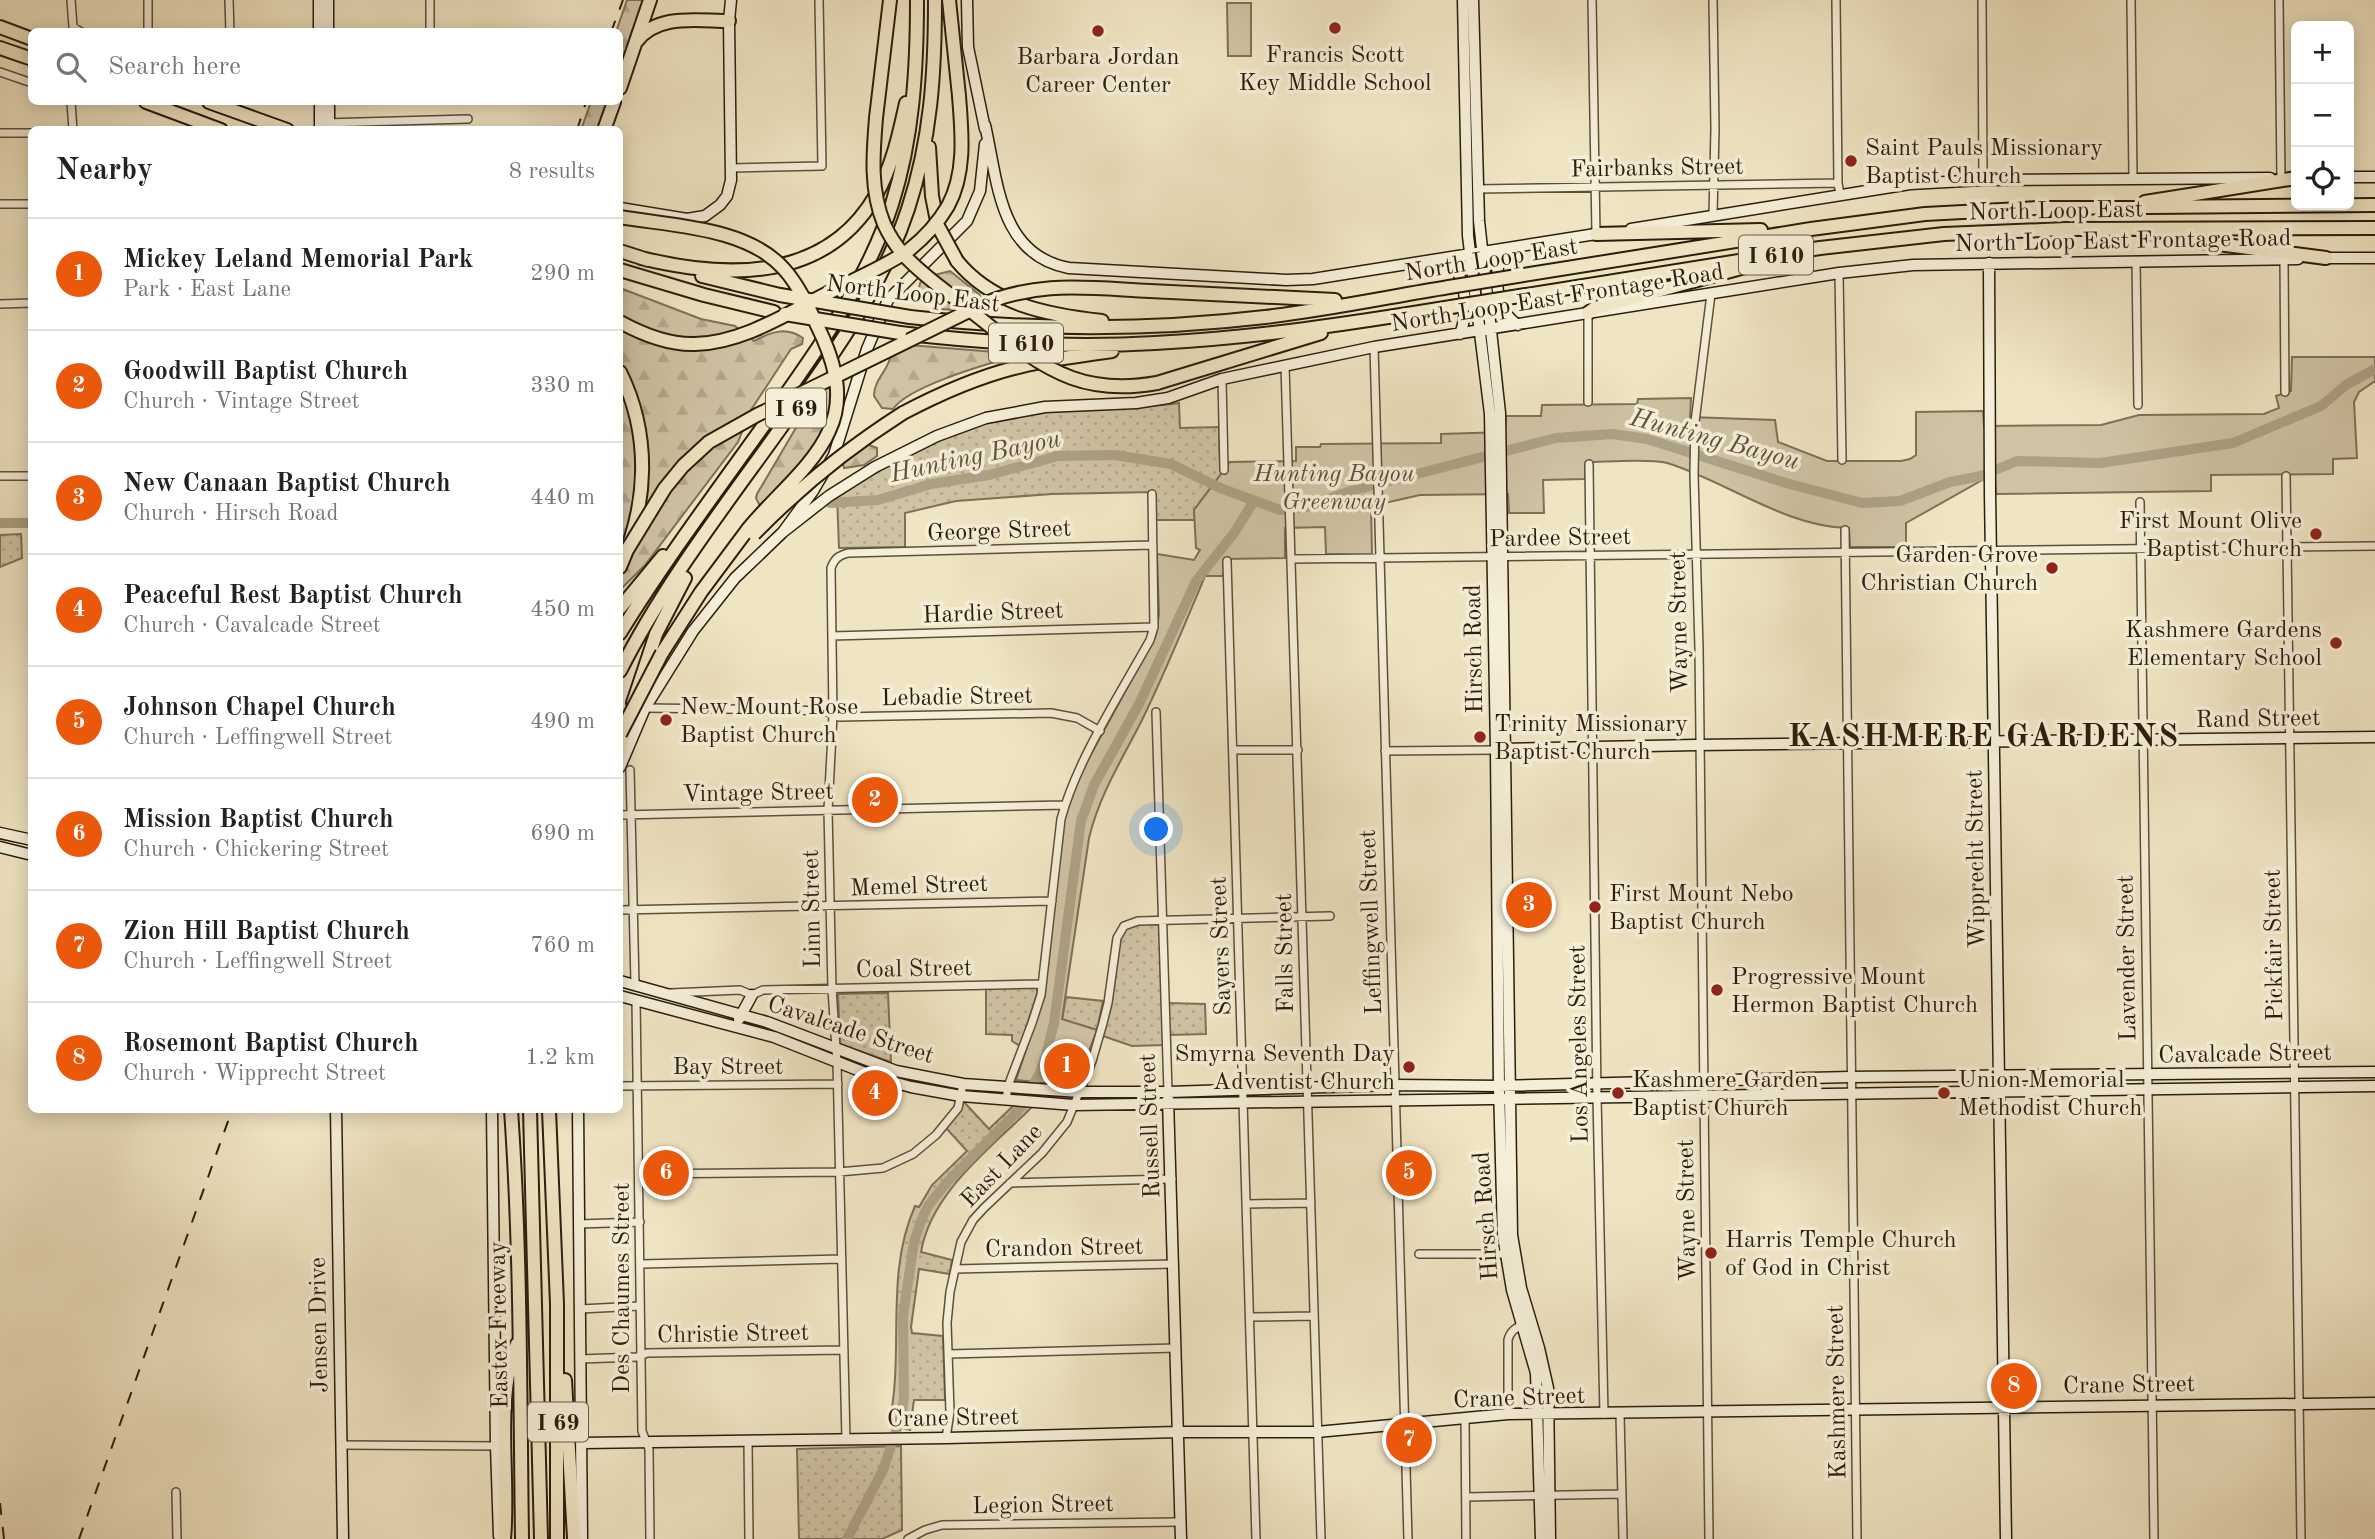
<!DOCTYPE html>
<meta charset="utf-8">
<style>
:root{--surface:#fff;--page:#f2f2f2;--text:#222;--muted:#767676;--line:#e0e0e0;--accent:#ea580c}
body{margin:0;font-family:"Old Standard TT",serif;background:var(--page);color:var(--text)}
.controls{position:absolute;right:21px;top:21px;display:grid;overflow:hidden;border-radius:10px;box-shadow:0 4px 18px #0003}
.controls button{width:63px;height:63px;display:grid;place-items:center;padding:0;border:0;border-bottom:2px solid var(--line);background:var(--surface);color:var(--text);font:35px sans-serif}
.you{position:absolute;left:1157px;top:830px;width:24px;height:24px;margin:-18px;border:5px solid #fff;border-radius:50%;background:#1a73e8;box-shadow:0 0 0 10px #1a73e833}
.badge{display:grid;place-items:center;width:46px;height:46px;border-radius:50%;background:var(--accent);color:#fff;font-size:23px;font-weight:700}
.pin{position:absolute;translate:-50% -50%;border:4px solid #fff;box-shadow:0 2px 7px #0006}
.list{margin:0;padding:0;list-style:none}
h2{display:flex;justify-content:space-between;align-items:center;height:91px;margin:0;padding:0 28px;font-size:30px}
h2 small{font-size:23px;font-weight:400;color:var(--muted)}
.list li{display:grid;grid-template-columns:46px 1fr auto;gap:21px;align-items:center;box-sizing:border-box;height:112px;padding:0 28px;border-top:2px solid var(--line)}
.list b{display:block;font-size:26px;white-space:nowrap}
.list p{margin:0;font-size:23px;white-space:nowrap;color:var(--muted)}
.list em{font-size:23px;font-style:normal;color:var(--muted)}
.icon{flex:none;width:38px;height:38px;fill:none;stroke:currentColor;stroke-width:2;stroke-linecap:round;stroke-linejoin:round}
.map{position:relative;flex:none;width:2375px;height:1539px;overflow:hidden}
.search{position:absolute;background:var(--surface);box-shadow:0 4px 18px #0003;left:28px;top:28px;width:595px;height:77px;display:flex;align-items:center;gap:18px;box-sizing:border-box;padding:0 24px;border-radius:10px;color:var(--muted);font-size:26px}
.panel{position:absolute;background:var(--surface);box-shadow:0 4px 18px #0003;left:28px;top:126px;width:595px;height:987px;border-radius:10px}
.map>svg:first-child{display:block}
</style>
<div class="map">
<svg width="2375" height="1539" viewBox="0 0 2375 1539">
<defs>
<pattern id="grass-dots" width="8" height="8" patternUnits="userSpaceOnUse" patternTransform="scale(1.75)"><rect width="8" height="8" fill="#cfc3a4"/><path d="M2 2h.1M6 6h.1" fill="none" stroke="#b2a78c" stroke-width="1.8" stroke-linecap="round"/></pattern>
<pattern id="forest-firs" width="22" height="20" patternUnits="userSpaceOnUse" patternTransform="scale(1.75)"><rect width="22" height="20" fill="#cfc3a4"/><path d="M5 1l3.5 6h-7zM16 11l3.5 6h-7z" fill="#b2a78c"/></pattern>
</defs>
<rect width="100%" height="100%" fill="#f0e5c3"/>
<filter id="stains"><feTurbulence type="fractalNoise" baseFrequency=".00286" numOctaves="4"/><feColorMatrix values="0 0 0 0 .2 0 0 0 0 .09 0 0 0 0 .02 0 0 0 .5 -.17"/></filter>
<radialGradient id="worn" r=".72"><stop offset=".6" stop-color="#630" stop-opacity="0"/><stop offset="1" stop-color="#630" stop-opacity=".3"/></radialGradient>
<path fill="url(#grass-dots)" stroke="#7e7058" stroke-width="2" d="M1179,403L1180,428L1219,427L1220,462H1230L1194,510L1195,520H1155L1154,492L1052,494L956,501L905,513V547L839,548L837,496C891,461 949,428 1013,416C1067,406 1124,411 1179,403Z
M21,534L22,558L0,567V535Z
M1156,922L1160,926L1163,1045L1132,1046L1103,1036C1109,1015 1115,941 1125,930C1131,922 1146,923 1156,922Z
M1032,985L1037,988V994L1020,1046L1012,1041V1035L986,1034V987Z
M888,993L891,1062L840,1044L838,994Z
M1066,997L1103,1001L1097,1030L1062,1020Z
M1168,1003L1205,1004L1206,1034L1169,1035Z
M964,1102L989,1129L1013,1106L1032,1107C990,1149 931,1192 921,1252L952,1260L950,1274L919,1269L911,1327L912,1333L943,1336L945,1400H914L910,1430L889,1424C905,1352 884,1276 915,1206L919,1207L932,1185L967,1151L946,1128Z
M901,1446L902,1530L882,1539H799L797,1449Z"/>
<path fill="url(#forest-firs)" stroke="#7e7058" stroke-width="2" d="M627,0H644L620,69V32H616Z
M591,102H608L598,129L581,130Z
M950,271L980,295V299L965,311L941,309L931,301L925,303C918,296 917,286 923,278Z
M620,288L701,319L735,326L754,341C771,332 786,326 803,338L802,344L791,349L751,410L738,442L645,565L620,590Z
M909,345L1007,353L1009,355L1008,358C981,366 908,387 893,409L882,408L874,396C874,378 890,370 891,353Z
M830,373C832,390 833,405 828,422C821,443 778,494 760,506L756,498L757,494L800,421L801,413Z
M864,443L877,448V456L864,465L844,468L842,459Z"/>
<path fill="#cfc3a4" stroke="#7e7058" stroke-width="2" d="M1227,3H1251V56H1228Z
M2292,357H2375V381L2359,392L2354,402L2357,458L2333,459V474L2211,475V491L1996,494L1995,478H1986L1906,523V547H1850L1849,528C1787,528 1724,480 1667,463C1651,458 1605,462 1586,462L1585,479L1543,480L1544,513H1509L1508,494L1420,495L1371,506L1372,554H1326L1325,527L1285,528V558L1224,559L1223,576H1205C1185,624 1165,673 1142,720C1122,760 1100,793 1089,838L1062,1019L1097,1030L1076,1086L1016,1080L1036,1020L1063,821L1076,782L1156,635L1159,614L1157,554L1194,560L1200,550L1196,548L1194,510L1230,462L1296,461V447H1320L1321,444L1441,443V434L1505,432L1506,416H1541L1542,405L1637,404L1638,399L1691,398L1690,417L1775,420L1778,442L1827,461H1901L1910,459L1916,455V412L1983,411L1984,426L2101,425L2139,415L2264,414L2279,408L2276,396L2291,391Z"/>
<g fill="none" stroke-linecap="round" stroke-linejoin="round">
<path stroke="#ada185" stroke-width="10" d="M830,503L878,500L931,484L989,475L1058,456L1115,455L1171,464L1220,488L1280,510L1306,507L1351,491L1556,438L1612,434L1647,439L1786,483L1862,503L1900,501L1950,482L1981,476L2017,461L2100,463L2233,443L2321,406L2346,385L2375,369
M0,523H32
M847,1539L883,1470L902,1413L904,1396L903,1316L914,1242L921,1221L928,1206L947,1182L1018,1111L1040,1073L1046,1055L1054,1023L1081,821L1094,785L1139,704L1196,581L1234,533L1254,501"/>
<g stroke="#5d4f3a" stroke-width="10">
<path id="street" d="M71,0L73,27L81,32
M148,0V32
M229,0L230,32
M430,0V32
M1592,0L1596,234
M1713,0L1715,129L1713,215
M1836,0L1838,183L1840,194
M1982,0L1983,180
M2131,0L2133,179
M2279,0L2281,177
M0,72L32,83
M71,102L73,130
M324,123L468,119
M0,133H32
M732,168L822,166L819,0
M1477,189L1838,183
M0,204H32
M2284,259L2285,392
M2136,261L2138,405
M1839,273L1842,460
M0,304L32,303
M1374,347L1408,1539
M1285,366L1321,1539
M1222,379L1224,470
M1588,402V313
M1589,464L1597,1097L1604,1414
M0,476H32
M2286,476L2301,1539
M2140,502L2154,1539
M1845,530L1857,1539
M1292,559L2375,546
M1227,561L1256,1539
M832,636L1154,627
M645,708L799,710L827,712L839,717L1051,713L1077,718L1100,731
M1156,712L1168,1092
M1234,750H1298
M1385,751L1496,750
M630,770L635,985
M620,815L1065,805
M620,910L1052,901
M671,993L740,990L752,995L763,990L1042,984
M636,1000L642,1431L649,1449L650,1539
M620,1086L838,1084
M1006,1100L1008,1086L1032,1023L1041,995L1061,819C1077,760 1120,694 1150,640L1154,627L1152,494
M640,1174L839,1172L883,1168L913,1154L936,1135L958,1108L963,1084
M1010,1183L1172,1179
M1247,1204L1311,1203
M579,1224L640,1222
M1419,1254H1510
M641,1264L841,1259
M955,1269L1174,1264
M580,1309L640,1306
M1251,1317L1314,1316
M948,1354L1176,1348
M580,1359L637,1357L647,1353L844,1350
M1508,1414V1340C1510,1332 1514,1329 1522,1325
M1620,1414L1623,1539
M1465,1418L1466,1539
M946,1438L950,1412L947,1323L950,1292L961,1242L973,1220L984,1208L1042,1153L1067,1122L1092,1061L1103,1023L1108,1003L1117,938L1124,926L1138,921L1330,916
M846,1440L837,1063L832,989L828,810L833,715L831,568C835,558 838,556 848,553L1153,545
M748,1441L749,1539
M341,1445L496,1446
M176,1492L177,1539
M1466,1497L1620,1494
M908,1539L925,1530L942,1525L1180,1522
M1709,1539L1699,648L1694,474L1695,422L1711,294"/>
</g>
<g stroke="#2c1d0c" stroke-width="13">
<path id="secondary" d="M319,0V32
M328,0V32
M967,0L968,47L985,129
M1463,0L1468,236L1490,414L1496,750L1499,1086L1503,1236L1512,1290L1536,1373L1541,1539
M1473,0L1479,221L1500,413L1512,1235L1521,1288L1539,1348L1548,1388L1550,1539
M320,102V130
M329,102V130
M985,125C998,182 999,255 1069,268L1286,280L1313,279L1602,233
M2349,177H2375
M620,208L687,219L705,216L720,205L727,196L731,180L729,21L731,0
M1631,229L1910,184L1983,180L2270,178
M1504,249C1492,273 1495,310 1518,325
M2320,258H2375
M1439,259L1455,267C1467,287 1468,313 1460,334
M1989,263L1990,493L2006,1539
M783,532L829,496L875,467L937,436L986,418L1045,407L1136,403L1168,398L1222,379L1374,347L1839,273L1913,265L2298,259
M1500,749L1696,745L2375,737
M620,767L645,708L693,631L735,578L783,532L813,491L834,455L867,349L888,300L967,221L980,191L985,144
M0,833L32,840
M0,847L32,855
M620,981L767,1022L896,1071L963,1084L1080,1092H1168L1395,1085L1499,1086L1850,1077L2375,1072
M620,996L774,1037L878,1078L911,1087L961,1096L1074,1105L2375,1086
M739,1019L752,995
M1168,1099L1181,1539
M336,1110L343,1539
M492,1110L496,1446L499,1536
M578,1110L582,1539
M582,1443L946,1438L1178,1432H1317L1508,1414L2375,1403"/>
</g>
<g stroke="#2c1d0c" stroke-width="16">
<path id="highway" d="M949,0L959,96
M0,27L32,39
M636,42C657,13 697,21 729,21
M0,48L32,59
M620,88L650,0
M146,102L221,130
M209,102L287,130
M876,118L890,0
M604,130L614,102
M929,147L932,196L938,226
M2145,202L2296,178
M1596,234L1761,230
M2156,236L2326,258
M620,251L648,260
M641,258C726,279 826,282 876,195C892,167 899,135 906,103
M957,261C993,305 1048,315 1102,321
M620,270L704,295L774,312
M702,276L780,295
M1511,277L1811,229L1925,214L2038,208L2375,205
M1150,291L1335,300
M1513,297L1820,248L1944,234L2066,229L2375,228
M1588,313L1595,308L1745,267
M910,317C1028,330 1147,331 1265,317C1327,310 1388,297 1449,287
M900,333C984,343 1070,348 1155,343C1255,338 1353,323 1451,307
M620,372C651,435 648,504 620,567
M1157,383L1321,333
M903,413C939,394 975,378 1014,368C1046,359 1080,356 1112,351
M620,608L663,556
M620,633C667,557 722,484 774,411C820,346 867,281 892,204C913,138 917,69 917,0
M662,653L701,592L748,529
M620,671C669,574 740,487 802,398C844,339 885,279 908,209C931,139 935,73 935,0
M633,703L656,634L685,578
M620,750L626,724
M511,1110C521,1252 520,1396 522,1539
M530,1110L541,1539
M549,1110L557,1304V1539
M565,1380L574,1538L575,1539
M504,1539C510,1480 494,1396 517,1344"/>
</g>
<use href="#street" stroke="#f5eed8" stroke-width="7"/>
<use href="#secondary" stroke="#f5eed8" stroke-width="10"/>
<use href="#highway" stroke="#f0e5c3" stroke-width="12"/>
<path stroke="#2c1d0c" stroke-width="2" stroke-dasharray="12 12" stroke-linecap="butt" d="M611,32L623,0
M577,130L586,102
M0,1503L4,1539
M79,1539L232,1110"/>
<g stroke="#2c1d0c" stroke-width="16" stroke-linecap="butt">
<path id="highway-bridge" d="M876,118C873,154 870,190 884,224C889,235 896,246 904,255C921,274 942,288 962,304C996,330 1031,363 1072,378C1100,388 1129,388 1157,383
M620,217C672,226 747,227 784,269C801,288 812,315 823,338C836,368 844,400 829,431C813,467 773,498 748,529
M938,226L957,261
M1449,287L1511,277
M780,295L910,317
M1451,307L1513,297
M785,314L900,333
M620,322C642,334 669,345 695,344C744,343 791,311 834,290C859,277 886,266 909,250C924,238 938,223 948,206C966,173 962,133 959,96
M754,534C799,488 848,448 903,413
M627,550L665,488L683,466L709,442L757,415L979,306C1037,280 1087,288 1150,291
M620,734L662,653"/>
</g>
<use href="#highway-bridge" stroke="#f0e5c3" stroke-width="12"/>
</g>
<g fill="#8f2418" stroke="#f5eed8" stroke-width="2.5">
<circle cx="1335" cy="28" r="7"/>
<circle cx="1098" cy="31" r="7"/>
<circle cx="1851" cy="161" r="7"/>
<circle cx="2316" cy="534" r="7"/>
<circle cx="2052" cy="568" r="7"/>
<circle cx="2336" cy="643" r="7"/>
<circle cx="666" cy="720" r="7"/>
<circle cx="1480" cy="737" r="7"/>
<circle cx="1595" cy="907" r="7"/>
<circle cx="1717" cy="990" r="7"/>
<circle cx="1409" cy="1067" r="7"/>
<circle cx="1618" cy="1093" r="7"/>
<circle cx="1944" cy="1093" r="7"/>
<circle cx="1711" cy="1253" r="7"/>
</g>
<g text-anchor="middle" stroke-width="7" stroke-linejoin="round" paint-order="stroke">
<g fill="#f5eed8" stroke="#685c49" stroke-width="2">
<rect x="1739" y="235.5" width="74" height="39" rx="5"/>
<rect x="989" y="323.5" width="74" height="39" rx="5"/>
<rect x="766" y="388.5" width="60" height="39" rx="5"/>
<rect x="528" y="1402.5" width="60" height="39" rx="5"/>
</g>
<g font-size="23" font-weight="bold" fill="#2c1d0c">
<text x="1776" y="263">I 610</text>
<text x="1026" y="351">I 610</text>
<text x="796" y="416">I 69</text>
<text x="558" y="1430">I 69</text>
</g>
<g font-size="24" fill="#2c1d0c" stroke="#f5eed8" text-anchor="start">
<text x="1335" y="62" text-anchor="middle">Francis Scott<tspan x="1335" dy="28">Key Middle School</tspan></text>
<text x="1098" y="64" text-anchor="middle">Barbara Jordan<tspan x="1098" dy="28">Career Center</tspan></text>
<text x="1865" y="155">Saint Pauls Missionary<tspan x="1865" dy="28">Baptist Church</tspan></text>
<text x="2302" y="528" text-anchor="end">First Mount Olive<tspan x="2302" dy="28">Baptist Church</tspan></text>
<text x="2038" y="562" text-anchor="end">Garden Grove<tspan x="2038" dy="28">Christian Church</tspan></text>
<text x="2322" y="637" text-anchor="end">Kashmere Gardens<tspan x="2322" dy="28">Elementary School</tspan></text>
<text x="680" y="714">New Mount Rose<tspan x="680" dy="28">Baptist Church</tspan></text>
<text x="1494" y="731">Trinity Missionary<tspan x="1494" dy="28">Baptist Church</tspan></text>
<text x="1609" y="901">First Mount Nebo<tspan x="1609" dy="28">Baptist Church</tspan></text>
<text x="1731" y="984">Progressive Mount<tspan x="1731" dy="28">Hermon Baptist Church</tspan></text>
<text x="1395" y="1061" text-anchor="end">Smyrna Seventh Day<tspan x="1395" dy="28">Adventist Church</tspan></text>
<text x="1632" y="1087">Kashmere Garden<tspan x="1632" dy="28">Baptist Church</tspan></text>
<text x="1958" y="1087">Union Memorial<tspan x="1958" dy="28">Methodist Church</tspan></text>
<text x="1725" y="1247">Harris Temple Church<tspan x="1725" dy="28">of God in Christ</tspan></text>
</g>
<g font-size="24" fill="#2c1d0c" stroke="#f5eed8">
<text transform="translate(1657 167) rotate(-1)" y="8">Fairbanks Street</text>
<text transform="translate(2056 210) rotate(-1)" y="8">North Loop East</text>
<text transform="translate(2123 240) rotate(-1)" y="8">North Loop East Frontage Road</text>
<text transform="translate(1491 259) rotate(-9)" y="8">North Loop East</text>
<text transform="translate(913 293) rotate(7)" y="8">North Loop East</text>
<text transform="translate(1557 297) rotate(-9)" y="8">North Loop East Frontage Road</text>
<text transform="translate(999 530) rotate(-2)" y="8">George Street</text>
<text transform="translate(1560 537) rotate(-1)" y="8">Pardee Street</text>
<text transform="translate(993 612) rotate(-2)" y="8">Hardie Street</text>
<text transform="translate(1678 622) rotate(-91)" y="8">Wayne Street</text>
<text transform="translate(1473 649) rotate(-91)" y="8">Hirsch Road</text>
<text transform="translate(957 696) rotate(-1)" y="8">Lebadie Street</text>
<text transform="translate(2258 718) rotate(-1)" y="8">Rand Street</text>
<text transform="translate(758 792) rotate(-1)" y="8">Vintage Street</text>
<text transform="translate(1975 859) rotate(-91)" y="8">Wipprecht Street</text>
<text transform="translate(919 885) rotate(-2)" y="8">Memel Street</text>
<text transform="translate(811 909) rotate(-91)" y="8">Linn Street</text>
<text transform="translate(1370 922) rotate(-92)" y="8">Leffingwell Street</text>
<text transform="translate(2273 945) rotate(-91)" y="8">Pickfair Street</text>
<text transform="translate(1220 946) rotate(-92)" y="8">Sayers Street</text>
<text transform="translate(1284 953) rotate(-91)" y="8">Falls Street</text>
<text transform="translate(2126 958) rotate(-91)" y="8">Lavender Street</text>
<text transform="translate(914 968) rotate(-1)" y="8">Coal Street</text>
<text transform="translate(851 1029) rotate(18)" y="8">Cavalcade Street</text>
<text transform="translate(1578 1044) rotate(-91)" y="8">Los Angeles Street</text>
<text transform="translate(2245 1053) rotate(-1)" y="8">Cavalcade Street</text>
<text x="728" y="1074">Bay Street</text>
<text transform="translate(1149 1126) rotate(-92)" y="8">Russell Street</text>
<text transform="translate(1001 1165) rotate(-46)" y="8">East Lane</text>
<text transform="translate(1686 1210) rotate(-91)" y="8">Wayne Street</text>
<text transform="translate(1485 1216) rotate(-94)" y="8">Hirsch Road</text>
<text transform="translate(1064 1247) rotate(-1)" y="8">Crandon Street</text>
<text transform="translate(621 1288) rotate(-90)" y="8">Des Chaumes Street</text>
<text transform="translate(318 1325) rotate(-91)" y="8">Jensen Drive</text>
<text transform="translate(498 1325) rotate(-91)" y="8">Eastex Freeway</text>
<text transform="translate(733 1333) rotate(-1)" y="8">Christie Street</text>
<text transform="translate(2129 1384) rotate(-1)" y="8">Crane Street</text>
<text transform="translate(1836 1392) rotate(-91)" y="8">Kashmere Street</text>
<text transform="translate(1519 1397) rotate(-2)" y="8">Crane Street</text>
<text transform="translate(953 1417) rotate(-1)" y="8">Crane Street</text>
<text transform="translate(1043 1504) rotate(-1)" y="8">Legion Street</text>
</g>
<g font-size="24" font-style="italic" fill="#5d4f3a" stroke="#f5eed8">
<text x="1334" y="481">Hunting Bayou<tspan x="1334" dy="28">Greenway</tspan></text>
</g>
<g font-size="26" font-style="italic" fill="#60523c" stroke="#f5eed8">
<text transform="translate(1715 438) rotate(15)" y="9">Hunting Bayou</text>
<text transform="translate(975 455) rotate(-12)" y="9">Hunting Bayou</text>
</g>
<g font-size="32" font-weight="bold" letter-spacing="2" fill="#2c1d0c" stroke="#f5eed8">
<text x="1984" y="746">KASHMERE GARDENS</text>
</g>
</g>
<rect width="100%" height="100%" filter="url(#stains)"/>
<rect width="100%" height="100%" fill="url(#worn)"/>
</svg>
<div class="controls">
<button>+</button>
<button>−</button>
<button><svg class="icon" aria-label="locate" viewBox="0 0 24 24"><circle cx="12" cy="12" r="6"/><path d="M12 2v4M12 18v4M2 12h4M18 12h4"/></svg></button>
</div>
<div class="you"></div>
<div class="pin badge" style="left:1067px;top:1066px">1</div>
<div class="pin badge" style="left:875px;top:800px">2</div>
<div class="pin badge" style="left:1529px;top:905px">3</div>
<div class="pin badge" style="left:875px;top:1093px">4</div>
<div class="pin badge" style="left:1409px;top:1173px">5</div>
<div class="pin badge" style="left:666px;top:1173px">6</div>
<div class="pin badge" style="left:1409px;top:1440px">7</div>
<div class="pin badge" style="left:2014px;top:1386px">8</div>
<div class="search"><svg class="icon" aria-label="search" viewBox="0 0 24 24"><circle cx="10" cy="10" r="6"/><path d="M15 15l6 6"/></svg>Search here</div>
<section class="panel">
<h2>Nearby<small>8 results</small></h2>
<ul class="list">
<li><span class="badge">1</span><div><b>Mickey Leland Memorial Park</b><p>Park · East Lane</p></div><em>290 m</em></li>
<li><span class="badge">2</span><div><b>Goodwill Baptist Church</b><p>Church · Vintage Street</p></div><em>330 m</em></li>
<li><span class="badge">3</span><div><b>New Canaan Baptist Church</b><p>Church · Hirsch Road</p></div><em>440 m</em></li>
<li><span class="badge">4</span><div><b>Peaceful Rest Baptist Church</b><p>Church · Cavalcade Street</p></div><em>450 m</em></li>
<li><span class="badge">5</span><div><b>Johnson Chapel Church</b><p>Church · Leffingwell Street</p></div><em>490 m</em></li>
<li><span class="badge">6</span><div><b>Mission Baptist Church</b><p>Church · Chickering Street</p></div><em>690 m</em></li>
<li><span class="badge">7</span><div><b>Zion Hill Baptist Church</b><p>Church · Leffingwell Street</p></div><em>760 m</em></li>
<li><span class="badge">8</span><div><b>Rosemont Baptist Church</b><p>Church · Wipprecht Street</p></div><em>1.2 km</em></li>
</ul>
</section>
</div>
